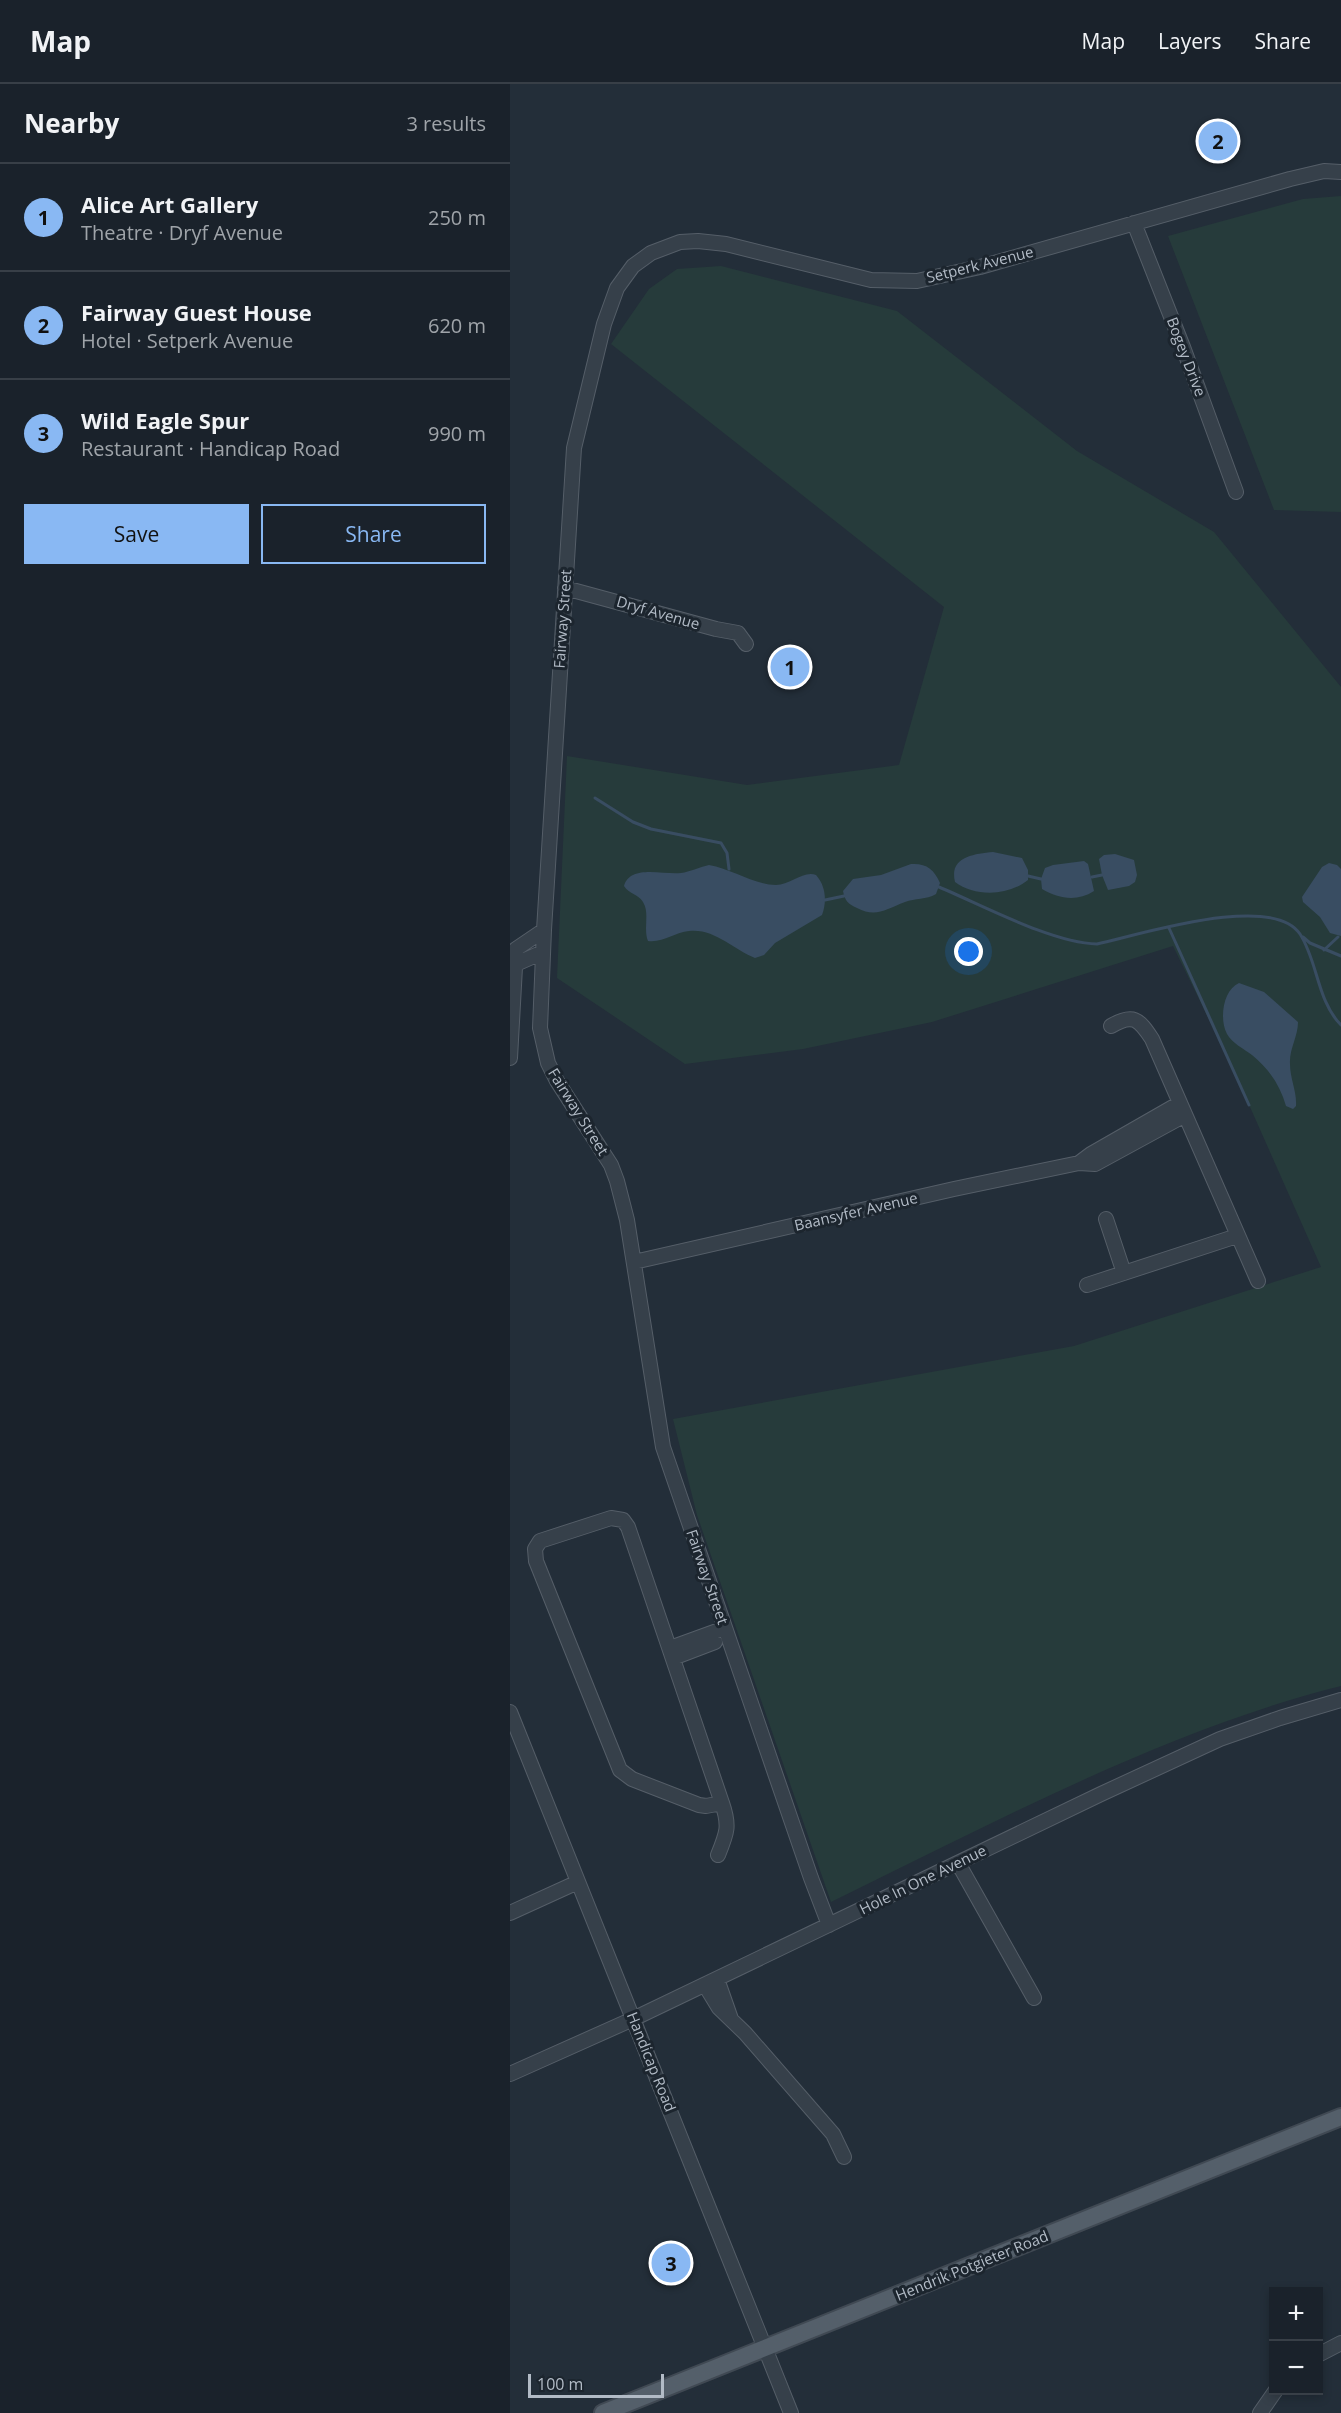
<!DOCTYPE html>
<meta charset="utf-8">
<style>
:root{--surface:#1a222b;--page:#272f37;--text:#f1f3f6;--muted:#9fa4a9;--line:#383f47;--accent:#89b8f3}
body{margin:0;font-family:"Open Sans",sans-serif;background:var(--page);color:var(--text)}
.controls{position:absolute;right:18px;bottom:18px;display:grid;overflow:hidden;border-radius:0px;box-shadow:0 3px 9px #0003}
.controls button{width:54px;height:54px;display:grid;place-items:center;padding:0;border:0;border-bottom:2px solid var(--line);background:var(--surface);color:var(--text);font:30px sans-serif}
.scale{position:absolute;left:18px;bottom:15px;width:136px;box-sizing:border-box;padding-left:6px;border:3px solid #b2bbc6;border-top:0;font-size:16px;line-height:21px;white-space:nowrap;color:#b2bbc6;-webkit-text-stroke:4px #1c252e;paint-order:stroke}
.you{position:absolute;left:459px;top:868px;width:21px;height:21px;margin:-15px;border:4px solid #fff;border-radius:50%;background:#1a73e8;box-shadow:0 0 0 9px #1a73e833}
.badge{display:grid;place-items:center;width:39px;height:39px;border-radius:50%;background:var(--accent);color:#111;font-size:20px;font-weight:700}
.pin{position:absolute;translate:-50% -50%;border:3px solid #fff;box-shadow:0 2px 6px #0006}
.list{margin:0;padding:0;list-style:none}
h2{display:flex;justify-content:space-between;align-items:center;height:78px;margin:0;padding:0 24px;font-size:26px}
h2 small{font-size:20px;font-weight:400;color:var(--muted)}
.list li{display:grid;grid-template-columns:39px 1fr auto;gap:18px;align-items:center;box-sizing:border-box;height:108px;padding:0 24px;border-top:2px solid var(--line)}
.list b{display:block;font-size:22px;white-space:nowrap}
.list p{margin:0;font-size:20px;white-space:nowrap;color:var(--muted)}
.list em{font-size:20px;font-style:normal;color:var(--muted)}
.actions{display:flex;gap:12px;padding:18px 24px}
.actions a{flex:1;padding:14px 0;border:2px solid var(--accent);border-radius:0px;text-align:center;font-size:21px;color:var(--accent)}
.actions .main{background:var(--accent);color:#111}
.map{position:relative;flex:none;width:831px;height:2329px;overflow:hidden}
header{display:flex;align-items:center;gap:36px;box-sizing:border-box;height:84px;padding:0 30px;background:var(--surface);border-bottom:2px solid var(--line)}
header strong{font-size:28px}
nav{display:flex;gap:33px;margin-inline-start:auto;font-size:21px}
main{display:flex}
aside{flex:1;background:var(--surface)}
.map>svg:first-child{display:block}
</style>
<header>
<strong>Map</strong>
<nav><a>Map</a><a>Layers</a><a>Share</a></nav>
</header>
<main>
<aside>
<h2>Nearby<small>3 results</small></h2>
<ul class="list">
<li><span class="badge">1</span><div><b>Alice Art Gallery</b><p>Theatre · Dryf Avenue</p></div><em>250 m</em></li>
<li><span class="badge">2</span><div><b>Fairway Guest House</b><p>Hotel · Setperk Avenue</p></div><em>620 m</em></li>
<li><span class="badge">3</span><div><b>Wild Eagle Spur</b><p>Restaurant · Handicap Road</p></div><em>990 m</em></li>
</ul>
<div class="actions"><a class="main">Save</a><a>Share</a></div>
</aside>
<div class="map">
<svg width="831" height="2329" viewBox="0 0 831 2329">
<rect width="100%" height="100%" fill="#232e39"/>
<path fill="#263b3b" d="M831,112V428L764,426L658,152L793,115Z
M211,182L387,227L567,367L704,448L831,603V1602C655,1646 484,1739 321,1818L187,1431L163,1335L564,1262L811,1183L720,978L663,862L422,938L293,965L175,980L47,894L57,672L237,701L389,681L434,523L101,260L139,205L167,185Z"/>
<path fill="#394d62" d="M483,768L512,774L518,786V796C498,812 465,813 445,798C439,773 463,770 483,768Z
M605,770L624,776L627,791L625,798L619,802L598,806L592,791L589,775L594,771Z
M574,777L578,780L584,807C567,818 549,815 532,805L531,795L535,784L543,781Z
M819,779L827,781L831,785V852L820,849L810,833L793,818L792,813L812,783Z
M401,780C416,779 424,785 430,799L426,810C416,816 405,814 395,818C376,825 366,834 347,824C338,820 335,817 333,807L343,795L371,791Z
M199,781C222,785 242,800 266,801C280,801 294,786 306,791C316,802 317,818 312,831L265,859L254,871L245,874C223,865 204,844 179,847C165,848 153,859 138,857C133,845 140,829 133,818C128,810 119,810 114,802C120,780 153,791 171,789C180,788 189,783 199,781Z
M729,899L754,908L788,938C788,953 779,965 780,980C780,995 787,1007 786,1022L783,1025L776,1022C770,1001 759,985 742,971C734,965 722,959 717,950C709,935 713,906 729,899Z"/>
<g fill="none" stroke-linecap="round" stroke-linejoin="round">
<path stroke="#394d62" stroke-width="3" d="M85,714L123,738L141,745L211,759L217,769L219,785
M518,792L531,795
M582,793L592,791
M429,803C472,821 542,859 587,860C629,851 762,808 790,850C808,878 807,917 831,941
M315,816L334,812
M659,844L739,1021
M793,853L800,859L831,872
M814,866L828,853"/>
<g stroke="#555e68" stroke-width="16">
<path id="minor" d="M624,139L673,263L726,408
M55,504L206,545L228,549L236,560
M6,880L33,868
M601,942C623,929 629,935 642,955L748,1197
M0,974L6,865L34,846
M569,1079L581,1070L670,1019
M596,1135L614,1189
M124,1178L444,1105L569,1079L585,1080L675,1031
M577,1201L727,1152
M101,1434L113,1436L118,1443L212,1719L196,1722L189,1721L122,1695L110,1686L26,1477L25,1465L30,1457Z
M160,1564L215,1544
M163,1574L205,1558
M0,1628L281,2329
M208,1771C217,1749 220,1742 212,1719
M448,1779L524,1914
M0,1829L68,1798
M319,1841L301,1794L153,1363L117,1136L107,1097L101,1081L47,997L38,979L30,944L34,846L64,364L94,240L107,204L123,182L141,169L170,158L188,157L216,160L361,196L407,197L470,183L780,95L814,87L831,88
M207,1895L221,1935
M195,1901L209,1924L235,1949L323,2050L334,2073
M0,1990L123,1935L591,1710L710,1655L770,1634L831,1616
M808,2271L831,2259
M750,2329L766,2306"/>
</g>
<g stroke="#404953" stroke-width="20">
<path id="major" d="M93,2329L831,2033"/>
</g>
<use href="#minor" stroke="#36404a" stroke-width="14"/>
<use href="#major" stroke="#545f6a" stroke-width="16"/>
</g>
<g text-anchor="middle" stroke-width="6" stroke-linejoin="round" paint-order="stroke">
<g font-size="15" fill="#b2bbc6" stroke="#1c252e">
<text transform="translate(470 181) rotate(-14)" y="5">Setperk Avenue</text>
<text transform="translate(676 273) rotate(69)" y="5">Bogey Drive</text>
<text transform="translate(148 529) rotate(16)" y="5">Dryf Avenue</text>
<text transform="translate(53 535) rotate(-86)" y="5">Fairway Street</text>
<text transform="translate(68 1028) rotate(58)" y="5">Fairway Street</text>
<text transform="translate(346 1128) rotate(-13)" y="5">Baansyfer Avenue</text>
<text transform="translate(197 1493) rotate(71)" y="5">Fairway Street</text>
<text transform="translate(413 1796) rotate(-26)" y="5">Hole In One Avenue</text>
<text transform="translate(141 1978) rotate(68)" y="5">Handicap Road</text>
<text transform="translate(462 2182) rotate(-22)" y="5">Hendrik Potgieter Road</text>
</g>
</g>
</svg>
<div class="controls">
<button>+</button>
<button>−</button>
</div>
<div class="scale">100 m</div>
<div class="you"></div>
<div class="pin badge" style="left:280px;top:583px">1</div>
<div class="pin badge" style="left:708px;top:57px">2</div>
<div class="pin badge" style="left:161px;top:2179px">3</div>
</div>
</main>
